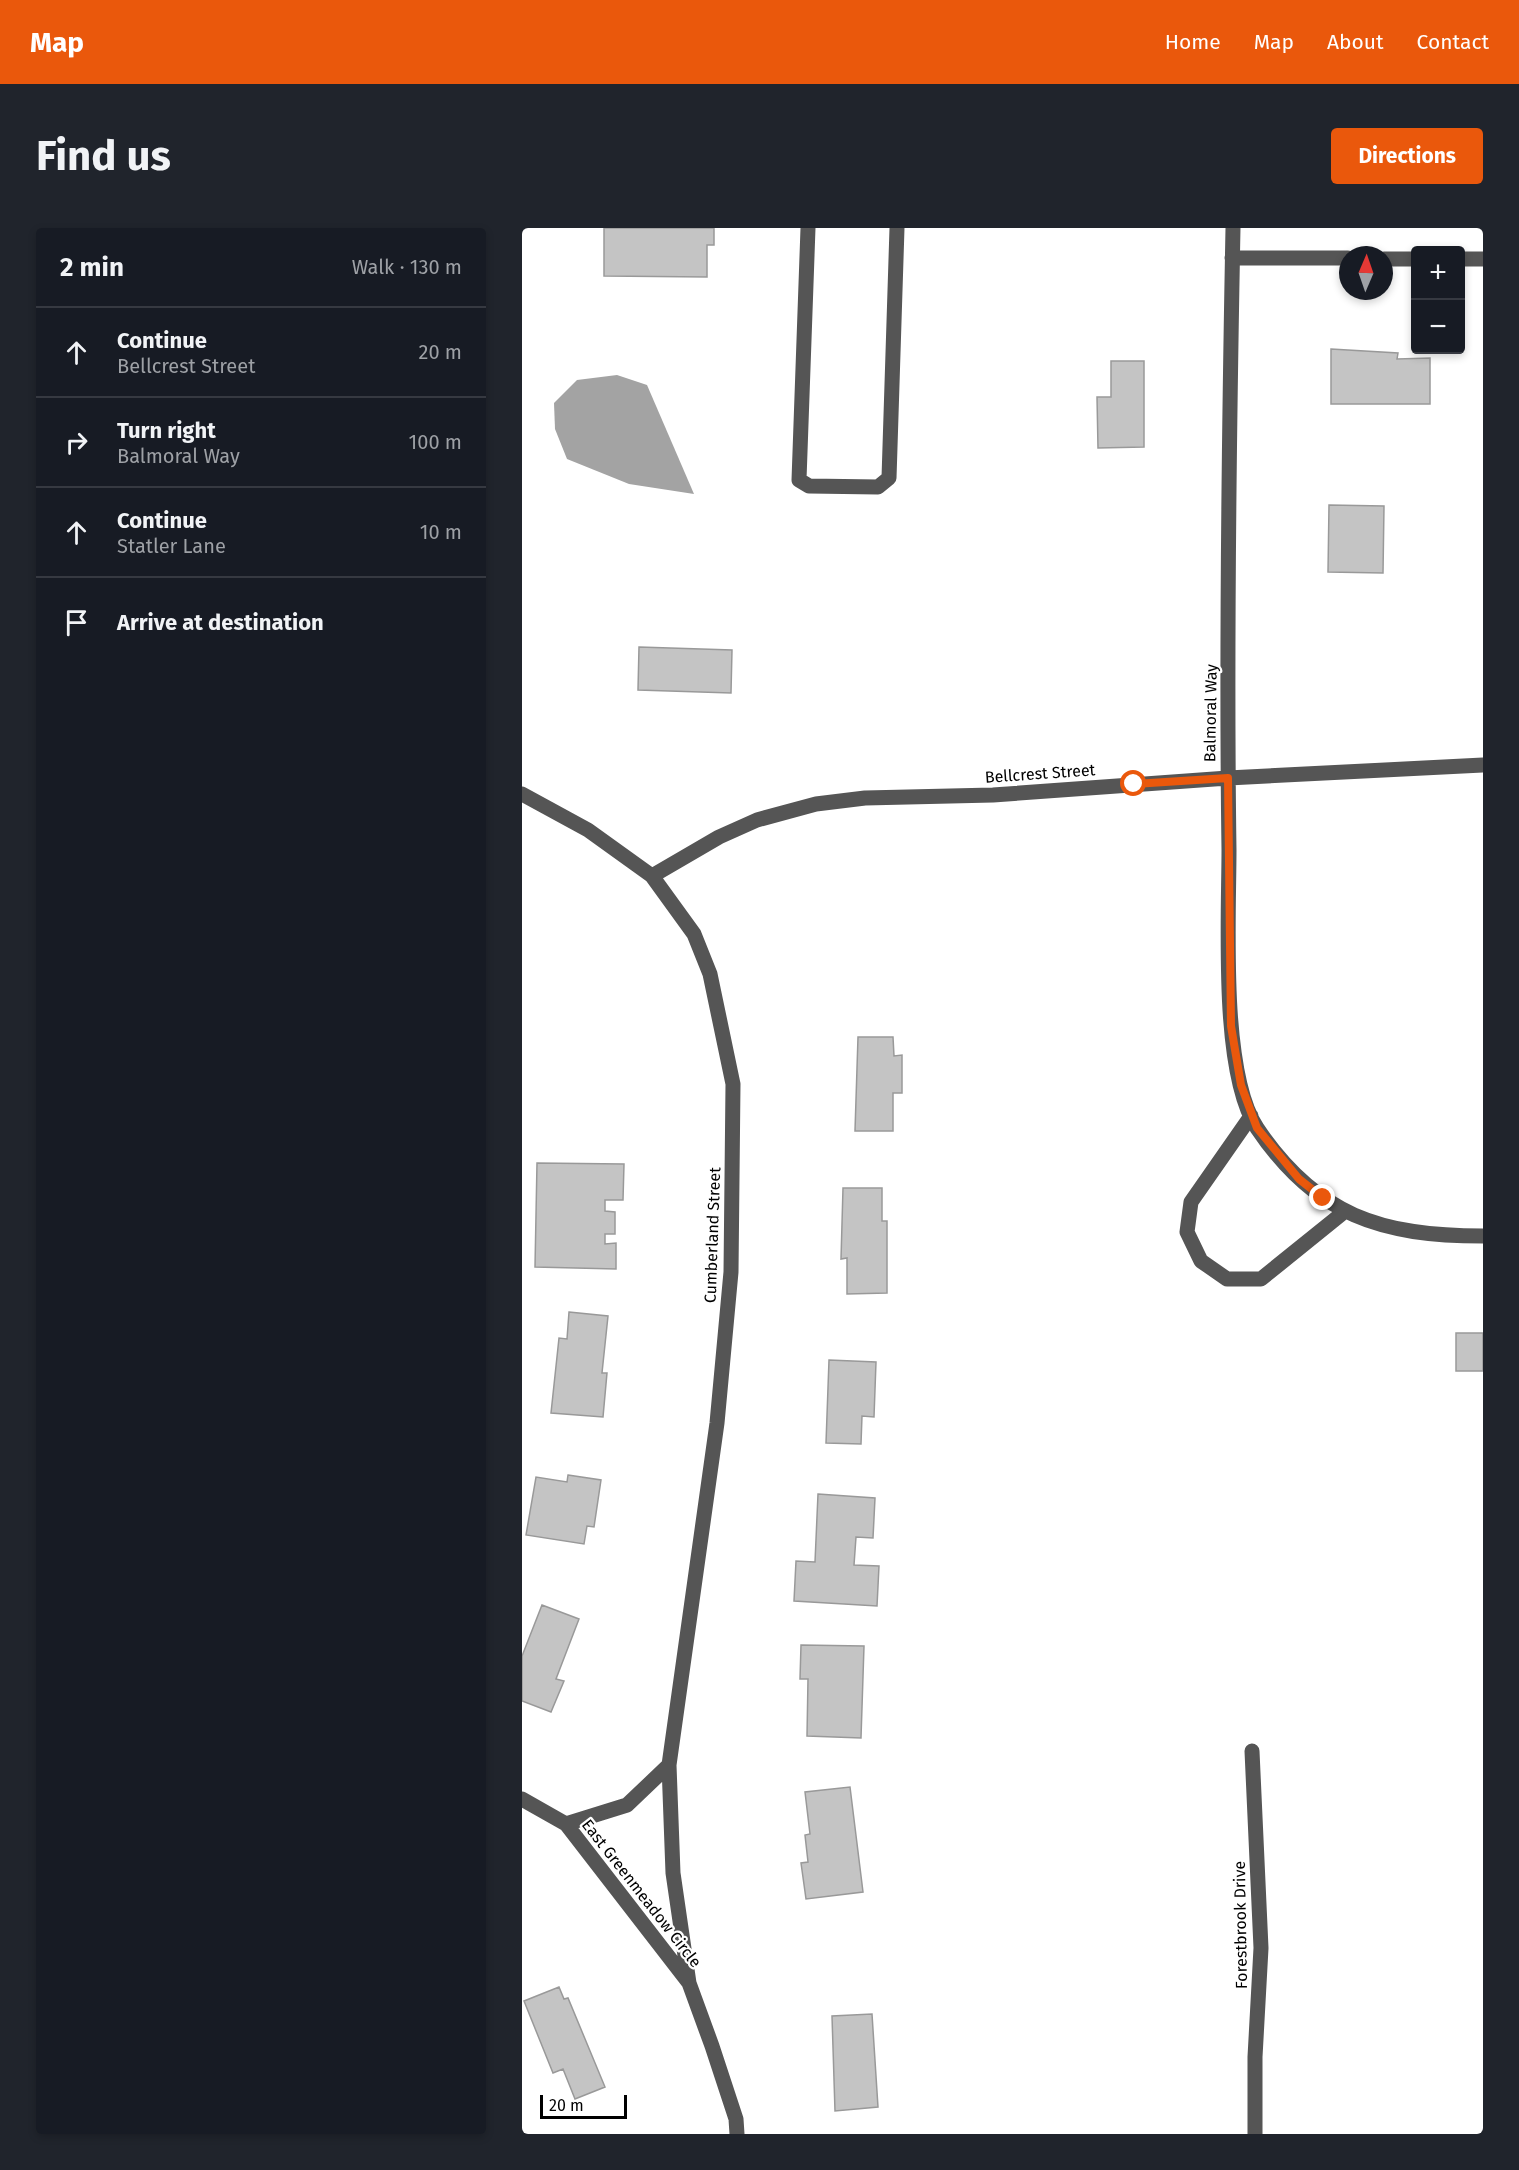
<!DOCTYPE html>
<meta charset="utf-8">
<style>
:root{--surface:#171b24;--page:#20242c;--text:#f1f3f6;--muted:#9ea1a6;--line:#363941;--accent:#ea580c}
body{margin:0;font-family:"Fira Sans",sans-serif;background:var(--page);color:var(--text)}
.controls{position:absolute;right:18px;top:18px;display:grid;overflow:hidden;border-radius:6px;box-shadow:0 3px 9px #0003}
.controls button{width:54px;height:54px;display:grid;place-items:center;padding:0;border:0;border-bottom:2px solid var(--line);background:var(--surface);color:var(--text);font:30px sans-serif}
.compass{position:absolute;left:817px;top:18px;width:54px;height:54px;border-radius:50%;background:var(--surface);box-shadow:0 3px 9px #0003;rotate:2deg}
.scale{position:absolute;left:18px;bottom:15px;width:87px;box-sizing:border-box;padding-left:6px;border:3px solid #000;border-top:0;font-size:16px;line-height:21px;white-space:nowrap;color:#000;-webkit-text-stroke:4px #fff;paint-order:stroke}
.stop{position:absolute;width:18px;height:18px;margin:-14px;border:4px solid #ea580c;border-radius:50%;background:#fff}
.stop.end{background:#ea580c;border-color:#fff;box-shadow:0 2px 6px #0008}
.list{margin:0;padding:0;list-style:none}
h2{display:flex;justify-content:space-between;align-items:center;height:78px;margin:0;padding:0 24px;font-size:26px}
h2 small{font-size:20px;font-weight:400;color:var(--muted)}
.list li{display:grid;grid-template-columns:39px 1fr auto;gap:18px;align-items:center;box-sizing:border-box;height:90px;padding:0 24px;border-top:2px solid var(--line)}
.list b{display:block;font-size:22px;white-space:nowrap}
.list p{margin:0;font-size:20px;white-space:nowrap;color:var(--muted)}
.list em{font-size:20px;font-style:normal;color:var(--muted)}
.icon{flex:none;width:33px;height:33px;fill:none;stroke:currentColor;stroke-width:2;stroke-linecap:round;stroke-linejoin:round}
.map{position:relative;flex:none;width:961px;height:1906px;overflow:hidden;border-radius:6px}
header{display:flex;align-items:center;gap:36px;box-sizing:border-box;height:84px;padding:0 30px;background:var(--accent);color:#fff}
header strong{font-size:28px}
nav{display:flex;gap:33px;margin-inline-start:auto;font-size:21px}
.intro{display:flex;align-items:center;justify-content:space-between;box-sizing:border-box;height:144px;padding:0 36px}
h1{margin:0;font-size:42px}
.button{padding:15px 27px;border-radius:6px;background:var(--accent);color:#fff;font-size:21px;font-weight:700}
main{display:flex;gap:36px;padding:0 36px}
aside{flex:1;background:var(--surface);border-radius:6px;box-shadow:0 3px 9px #0003}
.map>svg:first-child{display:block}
</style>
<header>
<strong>Map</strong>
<nav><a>Home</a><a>Map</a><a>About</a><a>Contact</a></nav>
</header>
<div class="intro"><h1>Find us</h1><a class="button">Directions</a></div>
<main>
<aside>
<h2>2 min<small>Walk · 130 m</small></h2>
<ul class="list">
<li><svg class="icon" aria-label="ahead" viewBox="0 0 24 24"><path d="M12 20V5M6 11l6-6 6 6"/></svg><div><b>Continue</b><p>Bellcrest Street</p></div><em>20 m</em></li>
<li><svg class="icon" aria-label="right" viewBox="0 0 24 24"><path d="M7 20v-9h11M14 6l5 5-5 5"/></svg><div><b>Turn right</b><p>Balmoral Way</p></div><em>100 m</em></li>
<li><svg class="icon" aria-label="ahead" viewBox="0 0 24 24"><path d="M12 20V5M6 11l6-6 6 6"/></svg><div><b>Continue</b><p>Statler Lane</p></div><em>10 m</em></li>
<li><svg class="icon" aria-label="arrive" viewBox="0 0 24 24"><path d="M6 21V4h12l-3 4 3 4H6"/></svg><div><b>Arrive at destination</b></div></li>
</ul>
</aside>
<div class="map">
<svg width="961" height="1906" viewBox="0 0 961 1906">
<rect width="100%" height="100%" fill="#fff"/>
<path fill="#a3a3a3" d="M95,147L125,157L172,266L107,256L45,231L33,201L32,175L55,152Z"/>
<path fill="#c4c4c4" stroke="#999" stroke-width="1.5" d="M82,0H192V17H185V49L82,48Z
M809,121L876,125L875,131L908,130V176H809Z
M589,133H622V219L576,220L575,169H589Z
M807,277L862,278L861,345L806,344Z
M117,419L210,422L209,465L116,462Z
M336,809H371L372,828L380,827V865H371V903H333Z
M15,935L102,936L101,972H83V983L93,984V1006H83V1016L94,1015V1041L13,1039Z
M321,960H360V993H365V1065L325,1066V1030L319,1031Z
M47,1084L86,1088L80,1145H85L81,1189L29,1185L37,1110L45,1111Z
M934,1105H961V1143H934Z
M307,1132L354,1134L352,1189L340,1188L339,1216L304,1215Z
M46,1247L79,1252L72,1299L65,1298L62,1316L4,1307L14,1249L45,1254Z
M296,1266L353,1270L351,1310L334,1309L332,1337L357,1338L355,1378L272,1373L274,1333L293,1334Z
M20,1377L57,1391L34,1451L42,1453L29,1484L0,1473V1428Z
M279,1417L342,1418L339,1510L285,1508L286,1451H278Z
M328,1559L341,1664L284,1671L279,1635L286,1634L283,1607L288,1606L283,1564Z
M37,1759L42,1771L46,1770L83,1859L53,1871L41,1841L31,1845L2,1773Z
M350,1786L356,1879L313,1883L310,1788Z"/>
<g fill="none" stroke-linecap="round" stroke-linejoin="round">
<path stroke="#555" stroke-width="15" d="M286,0L277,252L287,258L356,259L367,250L375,0
M711,0C707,207 704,415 707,622C707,691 698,844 735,900C794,988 860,1008 961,1008
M710,30H826
M862,31H894
M938,31H961
M0,566L66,602L130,648L172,706L188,746L211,856L209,1044L195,1195L147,1537L151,1645L167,1755
M130,648L197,609L235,592L294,576L343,570L471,567L706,550L961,537
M729,888L669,974L665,1004L679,1033L705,1051H739L822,984
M730,1523L739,1720L733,1829V1906
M0,1571L44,1596L167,1755L190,1818L214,1891L215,1906
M44,1596L105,1577L147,1537"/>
</g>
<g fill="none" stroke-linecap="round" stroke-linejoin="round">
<path stroke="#ea580c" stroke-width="8" d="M612,556L706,550L709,798L719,857L735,900L777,951L801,970"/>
</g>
<g text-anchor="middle" stroke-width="4.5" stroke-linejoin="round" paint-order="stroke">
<g font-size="16" fill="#000" stroke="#fff">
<text transform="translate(688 485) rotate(-89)" y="6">Balmoral Way</text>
<text transform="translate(518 545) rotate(-4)" y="6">Bellcrest Street</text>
<text transform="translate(190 1007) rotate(-88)" y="6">Cumberland Street</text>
<text transform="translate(120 1665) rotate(52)" y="6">East Greenmeadow Circle</text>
<text transform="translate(718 1697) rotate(-91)" y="6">Forestbrook Drive</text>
</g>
</g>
</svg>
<div class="controls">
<button>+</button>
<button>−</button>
</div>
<svg class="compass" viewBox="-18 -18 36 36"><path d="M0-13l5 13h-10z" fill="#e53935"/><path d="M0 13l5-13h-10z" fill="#9ea1a6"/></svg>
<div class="scale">20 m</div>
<div class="stop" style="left:612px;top:556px"></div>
<div class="stop end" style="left:801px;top:970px"></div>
</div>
</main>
